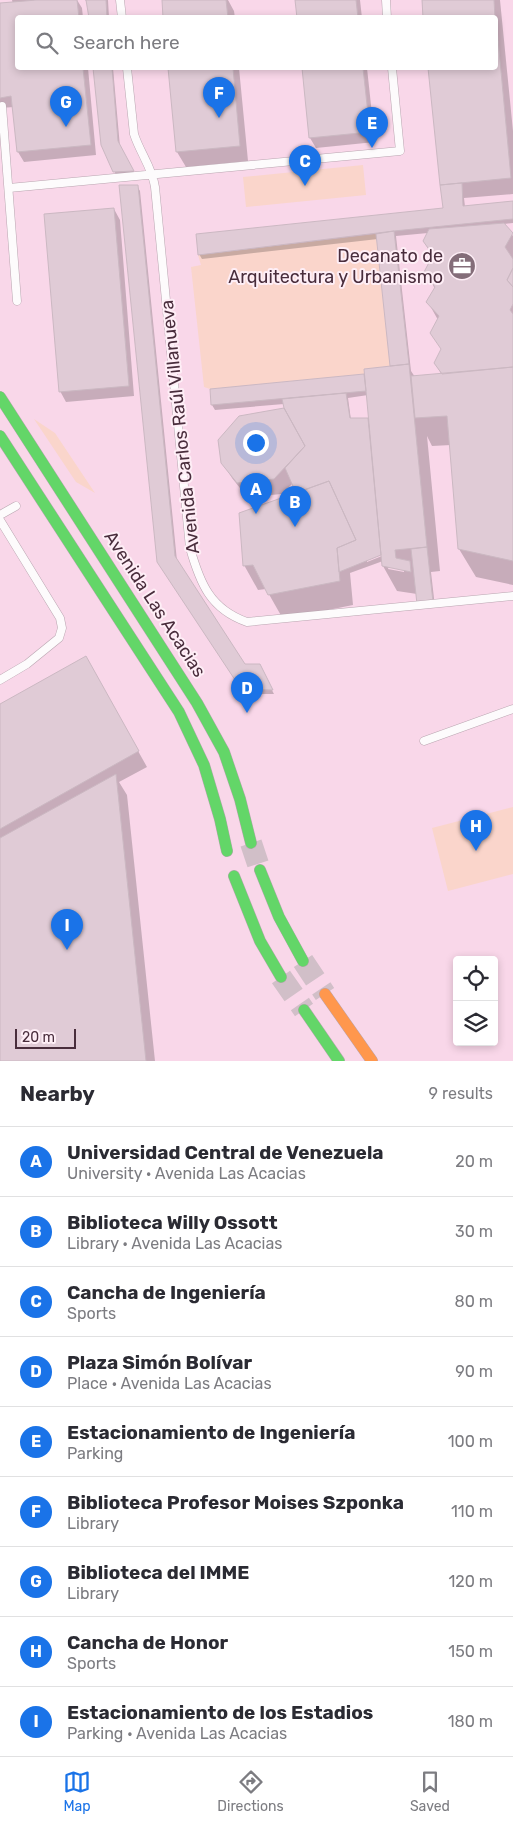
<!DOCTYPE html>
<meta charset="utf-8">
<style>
:root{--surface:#fff;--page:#f2f2f3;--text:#2b2b33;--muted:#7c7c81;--line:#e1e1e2;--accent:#1a73e8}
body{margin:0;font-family:Rubik,sans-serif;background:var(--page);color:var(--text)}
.controls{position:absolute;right:15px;bottom:15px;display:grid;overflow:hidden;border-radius:5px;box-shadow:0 2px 8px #0003}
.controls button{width:45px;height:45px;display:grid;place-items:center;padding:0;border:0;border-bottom:1px solid var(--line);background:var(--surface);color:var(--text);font:25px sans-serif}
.scale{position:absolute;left:15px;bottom:12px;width:61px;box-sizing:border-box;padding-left:5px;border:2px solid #492d3c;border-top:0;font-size:14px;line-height:18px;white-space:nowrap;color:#492d3c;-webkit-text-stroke:4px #feeef6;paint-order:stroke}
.you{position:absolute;left:255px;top:442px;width:18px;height:18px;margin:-12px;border:4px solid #fff;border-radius:50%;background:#1a73e8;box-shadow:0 0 0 8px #1a73e833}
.badge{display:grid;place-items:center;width:32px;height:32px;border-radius:50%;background:var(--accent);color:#fff;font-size:16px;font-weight:700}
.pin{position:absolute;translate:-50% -41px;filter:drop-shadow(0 1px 2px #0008)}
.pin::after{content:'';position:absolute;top:26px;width:18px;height:15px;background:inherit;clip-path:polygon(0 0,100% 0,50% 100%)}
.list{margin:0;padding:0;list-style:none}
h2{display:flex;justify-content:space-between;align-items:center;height:65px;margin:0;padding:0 20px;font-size:21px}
h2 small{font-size:16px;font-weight:400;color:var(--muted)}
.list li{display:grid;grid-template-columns:32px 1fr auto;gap:15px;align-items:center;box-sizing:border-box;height:70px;padding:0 20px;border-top:1px solid var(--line)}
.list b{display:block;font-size:19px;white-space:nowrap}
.list p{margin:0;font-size:16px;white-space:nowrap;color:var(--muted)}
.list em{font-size:16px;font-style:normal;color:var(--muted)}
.icon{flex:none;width:28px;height:28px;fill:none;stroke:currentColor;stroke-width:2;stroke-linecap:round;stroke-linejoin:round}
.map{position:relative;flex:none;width:513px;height:1061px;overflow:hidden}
.search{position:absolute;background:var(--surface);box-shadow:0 2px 8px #0003;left:15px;right:15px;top:15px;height:55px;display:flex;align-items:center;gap:12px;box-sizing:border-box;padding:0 18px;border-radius:5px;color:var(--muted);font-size:19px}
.sheet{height:695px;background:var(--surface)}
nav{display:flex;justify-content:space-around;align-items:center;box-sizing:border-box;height:70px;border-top:1px solid var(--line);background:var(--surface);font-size:14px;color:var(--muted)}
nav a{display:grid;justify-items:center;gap:2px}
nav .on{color:var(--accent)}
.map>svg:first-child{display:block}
</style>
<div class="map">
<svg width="513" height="1061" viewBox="0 0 513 1061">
<rect width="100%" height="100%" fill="#f3e3eb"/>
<path fill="#f9d7e9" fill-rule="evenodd" d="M0,0H513V1061H0ZM18,18H496V68H18ZM457,960H494V1042H457Z"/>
<path fill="#fad5cb" d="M363,165L366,195L246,207L243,177Z
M376,234L390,366L364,369V374L210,389L204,387L191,267L201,265L198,255Z
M34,419L55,433L95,493L76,482Z
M513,807V874L448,891L432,828Z"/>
<path fill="#0003" fill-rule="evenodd" d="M12,0H34V2L77,0L82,8L83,18H18V68H88L96,155L24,162L18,152L14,107L0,108V5L13,4Z
M85,0H108L109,18H90L88,3Z
M180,0H228L234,11L235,18H165Z
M296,0H360L362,18H298Z
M422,0H500L513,131V194L464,198L465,207L513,202V223L504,224L513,236V585L476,577L459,549L451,445L432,446L427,436L440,571L431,572L435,607L417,594L397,591L383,566V561L350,573L353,605L283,619L266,589L258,590L244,565L298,493L293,483L282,494L247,497L232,478L223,463L285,409L284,404L215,410L212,405V390L366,376L392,367L378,239L202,259L199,254L444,209L429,68H496V18H424ZM428,233L424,241L433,258L426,272L435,289L428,302L438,320L432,333L442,350L435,363L442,375L415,377L411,371L396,236ZM368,395L370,419L351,420L348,398ZM386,552L387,554L367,562V559ZM389,566L404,569V572L388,569Z
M95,68H113L120,147L136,176L117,177L102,144Z
M169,68H239L248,161L186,167L177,152Z
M303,68H367L375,142L316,148L310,138Z
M137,186L140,191L177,561L244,666H259L274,694H246L162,567Z
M114,209L120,220L134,396L66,402L60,391Z
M86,658L147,767L119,782L127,795L155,1061H0V706Z"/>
<path fill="#e0cbd6" stroke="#cbb8c2" d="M77,0L79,18H18V68H83L91,145L17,152L11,96L0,98V3L37,0Z
M86,0H106L107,18H89Z
M162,0H226L228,18H163Z
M295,0H356L358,18H297Z
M422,0H494L495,18H423Z
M496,18L511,178L440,185L428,68H496Z
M93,68H112L118,141L134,171L113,172L101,145Z
M168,68H233L240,146L176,152Z
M302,68H363L370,132L309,138Z
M462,183L463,206L513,201V219L394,231L198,255L196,234L443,208L440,185Z
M119,185H138L175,556L245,664H260L273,690L241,689L157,562Z
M114,208L129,386L59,392L44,214Z
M504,223L513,233L505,247L513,259V268L507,280L513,287V304L510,310L513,314V367L442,374L434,363L441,349L430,333L439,316L426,302L435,287L424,272L433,255L423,241L429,229Z
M394,231L409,364L390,366L376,234Z
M513,268V287L507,280Z
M409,364L427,547L395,550L396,558L410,561L411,572L382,566L364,369Z
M513,367V561L458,549L447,416L415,418L411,376Z
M364,374L366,391L211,405L210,389Z
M346,393L350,418H368L381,555L339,572L337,548L356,540L329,481L296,493L285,468L305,446L284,408L282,399Z
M284,408L305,446L274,479L237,483L221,463L218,440L239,416Z
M329,481L356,540L337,548L340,581L268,595L253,565L243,566L239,513Z
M427,547L433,602L417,604L411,549Z
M86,656L139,751L0,829V704Z
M116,774L146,1061H0V838Z"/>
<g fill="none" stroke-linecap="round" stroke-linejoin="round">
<path stroke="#d1bfc8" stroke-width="22" stroke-dasharray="22 11" stroke-linecap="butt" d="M251,843L260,870
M303,961L325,994
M281,977L304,1010"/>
<g stroke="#b9a5b0" stroke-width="9">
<path id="lane" d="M120,0L122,18
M386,0L387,18
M127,68L134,134C140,153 152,167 155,187L190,548C200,583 210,609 247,622L513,596
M2,106L17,301
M9,188L400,151L392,68
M0,515L16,506
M0,520L60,618L62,628L59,638L27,664L0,680
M424,741L513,709"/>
</g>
<g stroke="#b9a5b0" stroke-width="12">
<path id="fast" d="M0,397L197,703L224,752L240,799L251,843
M0,436L179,712L204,765L220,819L227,851
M260,870L279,917L303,961
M234,876L260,941L281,977
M304,1010L339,1061"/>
</g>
<g stroke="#b9a5b0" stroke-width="12">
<path id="slow" d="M325,994L372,1061"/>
</g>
<use href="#lane" stroke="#fdfbfc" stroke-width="8"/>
<use href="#fast" stroke="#63d668" stroke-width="11"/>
<use href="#slow" stroke="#ff974d" stroke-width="11"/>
</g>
<defs>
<g id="office-disc" transform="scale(1.4375)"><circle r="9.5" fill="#846d79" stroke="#feeef6"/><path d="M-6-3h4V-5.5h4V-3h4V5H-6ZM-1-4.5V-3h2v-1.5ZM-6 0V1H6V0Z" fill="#fff"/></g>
</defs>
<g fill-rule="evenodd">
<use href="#office-disc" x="462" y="266"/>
</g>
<g text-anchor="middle" stroke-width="4" stroke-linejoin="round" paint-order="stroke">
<g font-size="18" fill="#492d3c" stroke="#feeef6" text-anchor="end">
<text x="443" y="262">Decanato de<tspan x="443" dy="21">Arquitectura y Urbanismo</tspan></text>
</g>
<g font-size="18" fill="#492d3c" stroke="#feeef6">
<text transform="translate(180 427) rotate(-96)" y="6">Avenida Carlos Raúl Villanueva</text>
<text transform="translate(155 604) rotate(57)" y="6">Avenida Las Acacias</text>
</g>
</g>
</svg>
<div class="controls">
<button><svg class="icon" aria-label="locate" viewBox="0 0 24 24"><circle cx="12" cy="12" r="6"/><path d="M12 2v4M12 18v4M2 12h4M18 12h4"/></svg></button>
<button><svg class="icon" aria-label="layers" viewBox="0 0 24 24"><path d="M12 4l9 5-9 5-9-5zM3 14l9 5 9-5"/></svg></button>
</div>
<div class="scale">20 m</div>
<div class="you"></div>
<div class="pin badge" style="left:256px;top:514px">A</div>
<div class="pin badge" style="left:295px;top:527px">B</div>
<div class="pin badge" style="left:305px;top:186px">C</div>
<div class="pin badge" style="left:247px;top:713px">D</div>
<div class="pin badge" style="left:372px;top:148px">E</div>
<div class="pin badge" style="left:219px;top:118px">F</div>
<div class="pin badge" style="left:66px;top:127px">G</div>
<div class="pin badge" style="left:476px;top:851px">H</div>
<div class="pin badge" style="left:67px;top:950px">I</div>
<div class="search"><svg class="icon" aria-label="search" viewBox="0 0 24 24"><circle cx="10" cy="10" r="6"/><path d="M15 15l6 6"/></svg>Search here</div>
</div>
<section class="sheet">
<h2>Nearby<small>9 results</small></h2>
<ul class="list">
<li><span class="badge">A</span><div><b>Universidad Central de Venezuela</b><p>University · Avenida Las Acacias</p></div><em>20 m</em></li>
<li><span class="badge">B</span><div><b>Biblioteca Willy Ossott</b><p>Library · Avenida Las Acacias</p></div><em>30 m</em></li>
<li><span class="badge">C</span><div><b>Cancha de Ingeniería</b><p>Sports</p></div><em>80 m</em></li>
<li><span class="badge">D</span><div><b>Plaza Simón Bolívar</b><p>Place · Avenida Las Acacias</p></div><em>90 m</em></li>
<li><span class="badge">E</span><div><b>Estacionamiento de Ingeniería</b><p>Parking</p></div><em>100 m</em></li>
<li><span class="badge">F</span><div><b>Biblioteca Profesor Moises Szponka</b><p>Library</p></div><em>110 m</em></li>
<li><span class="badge">G</span><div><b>Biblioteca del IMME</b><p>Library</p></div><em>120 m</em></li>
<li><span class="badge">H</span><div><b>Cancha de Honor</b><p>Sports</p></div><em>150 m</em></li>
<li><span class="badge">I</span><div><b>Estacionamiento de los Estadios</b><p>Parking · Avenida Las Acacias</p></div><em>180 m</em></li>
</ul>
</section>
<nav>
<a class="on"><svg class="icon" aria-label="map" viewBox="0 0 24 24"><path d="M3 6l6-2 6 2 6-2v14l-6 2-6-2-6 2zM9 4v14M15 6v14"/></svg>Map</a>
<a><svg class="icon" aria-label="directions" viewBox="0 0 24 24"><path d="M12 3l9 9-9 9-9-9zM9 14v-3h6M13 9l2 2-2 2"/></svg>Directions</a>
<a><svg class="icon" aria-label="saved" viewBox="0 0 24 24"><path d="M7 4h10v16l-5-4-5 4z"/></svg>Saved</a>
</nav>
